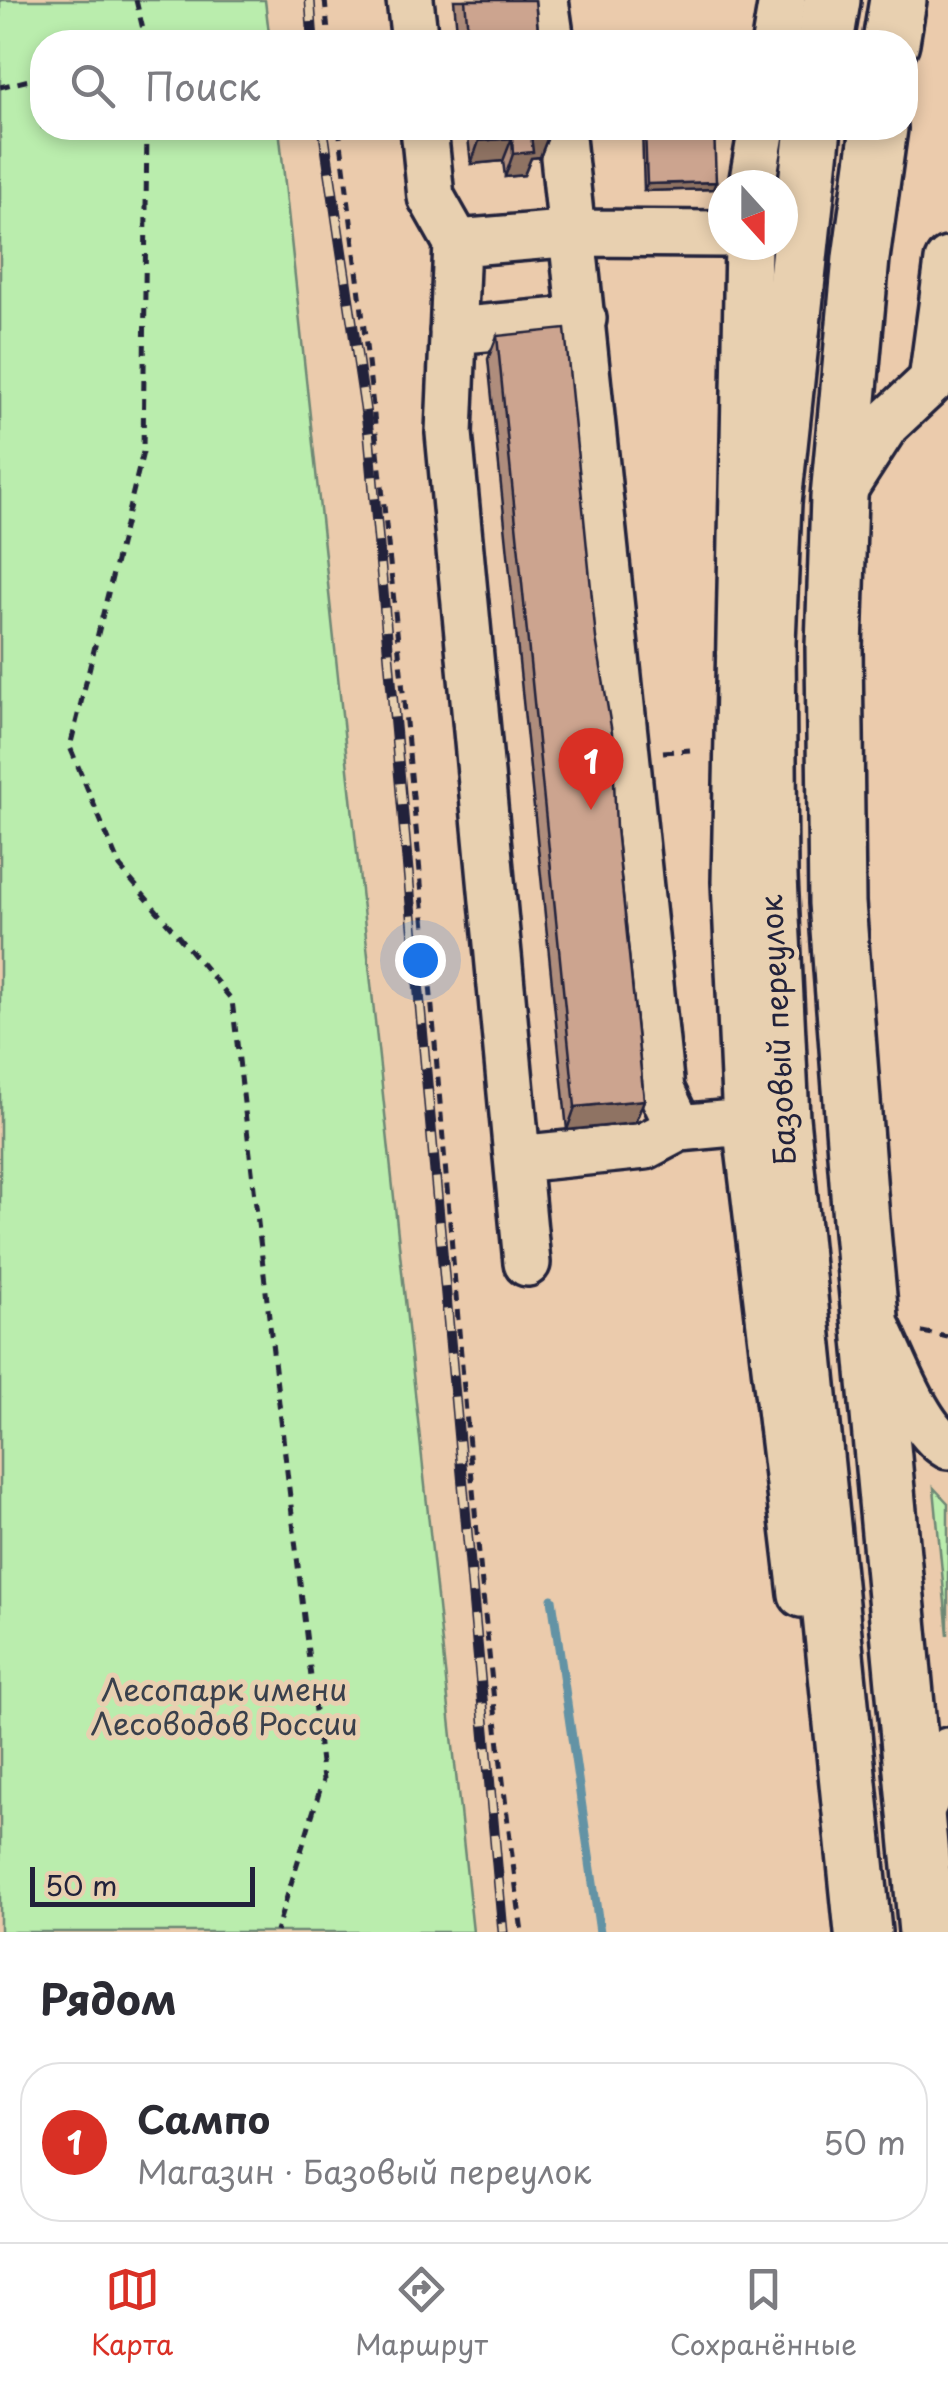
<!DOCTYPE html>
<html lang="ru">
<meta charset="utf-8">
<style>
:root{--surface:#fff;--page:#f7f7f7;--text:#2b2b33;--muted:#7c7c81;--line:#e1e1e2;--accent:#d93025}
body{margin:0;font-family:"Playpen Sans",sans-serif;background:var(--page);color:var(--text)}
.compass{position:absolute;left:708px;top:170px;width:90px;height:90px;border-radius:50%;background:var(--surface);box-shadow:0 5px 15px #0003;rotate:159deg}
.scale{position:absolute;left:30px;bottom:25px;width:225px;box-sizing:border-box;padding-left:10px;border:5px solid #22223b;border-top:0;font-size:28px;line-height:35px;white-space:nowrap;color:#22223b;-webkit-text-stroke:8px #e8d0b0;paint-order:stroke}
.you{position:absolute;left:420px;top:960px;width:35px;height:35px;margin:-25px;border:8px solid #fff;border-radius:50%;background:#1a73e8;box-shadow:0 0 0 15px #1a73e833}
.badge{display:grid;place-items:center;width:65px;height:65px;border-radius:50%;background:var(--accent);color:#fff;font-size:32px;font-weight:700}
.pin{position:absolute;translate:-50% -82px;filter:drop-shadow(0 2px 5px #0008)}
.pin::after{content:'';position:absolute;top:52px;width:35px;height:30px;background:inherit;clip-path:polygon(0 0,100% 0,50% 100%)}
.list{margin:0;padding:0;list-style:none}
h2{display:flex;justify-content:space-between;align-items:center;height:130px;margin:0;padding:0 40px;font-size:42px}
h2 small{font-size:32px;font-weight:400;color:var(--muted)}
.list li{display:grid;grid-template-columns:65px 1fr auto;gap:30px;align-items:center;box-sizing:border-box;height:160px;margin:0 20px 20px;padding:0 20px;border:2px solid var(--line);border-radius:40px}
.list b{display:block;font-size:38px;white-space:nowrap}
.list p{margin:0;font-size:32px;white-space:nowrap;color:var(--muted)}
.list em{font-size:32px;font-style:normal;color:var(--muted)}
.icon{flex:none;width:55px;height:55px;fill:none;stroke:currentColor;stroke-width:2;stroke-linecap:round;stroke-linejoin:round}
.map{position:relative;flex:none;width:948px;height:1932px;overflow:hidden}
.search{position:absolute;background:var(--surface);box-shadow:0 5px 15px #0003;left:30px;right:30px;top:30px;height:110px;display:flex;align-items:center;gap:25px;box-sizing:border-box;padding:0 35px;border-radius:40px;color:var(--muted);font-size:38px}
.sheet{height:310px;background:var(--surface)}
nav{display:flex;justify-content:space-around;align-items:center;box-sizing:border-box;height:140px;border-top:2px solid var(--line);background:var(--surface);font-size:28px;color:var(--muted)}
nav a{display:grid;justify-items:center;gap:5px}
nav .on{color:var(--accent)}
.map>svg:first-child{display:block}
</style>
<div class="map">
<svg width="948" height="1932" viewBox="0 0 948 1932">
<rect width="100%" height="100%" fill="#ebcbac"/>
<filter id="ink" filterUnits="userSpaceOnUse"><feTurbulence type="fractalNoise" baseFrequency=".01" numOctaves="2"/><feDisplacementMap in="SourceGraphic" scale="20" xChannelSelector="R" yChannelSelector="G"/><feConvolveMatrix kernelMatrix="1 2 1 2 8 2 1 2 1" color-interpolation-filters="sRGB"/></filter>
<g filter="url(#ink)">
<path fill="#baedad" stroke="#6e8874" stroke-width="2.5" d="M0,0H265L270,42H42V128H279L473,1932H0Z
M934,1488L948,1503V1635Z"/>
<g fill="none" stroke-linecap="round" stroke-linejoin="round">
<path stroke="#6393a5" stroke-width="9" d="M552,1599L600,1932"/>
<g stroke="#22223b" stroke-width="52">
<path id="minor" d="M410,0L415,42
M545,0L551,42
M775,42L782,0
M424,128L431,197L457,243L575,233L723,234
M561,128L661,1090L679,1128L777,1119
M752,185L762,128
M457,243L449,433L527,1263
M748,245L735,882L746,1122L802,1594
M453,331L583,319
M839,497L886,424L932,381L948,261
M518,1159L645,1146L679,1128
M876,1325C893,1358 917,1429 948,1446
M917,1819L948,1751"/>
</g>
<g stroke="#22223b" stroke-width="62">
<path id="major" d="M825,42L832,0
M891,42L898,0
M813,128L773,502L767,642L769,877L781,1118L863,1932
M879,128L861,258L839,497L834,647L837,903L861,1220L927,1932"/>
</g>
<path stroke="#22223b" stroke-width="5" stroke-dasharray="10 8" stroke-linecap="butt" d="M136,0L146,42
M325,0L329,42
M0,87L42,77
M147,128L143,452L70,747L120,867L232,1000L323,1780L276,1932
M339,128C379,431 409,738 435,1043C460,1340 482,1637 522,1932
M663,752L690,750
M922,1332L948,1337"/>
<use href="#minor" stroke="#e8d0b0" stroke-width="45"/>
<use href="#major" stroke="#e8d0b0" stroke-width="55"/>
<g stroke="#22223b" stroke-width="11">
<path id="rail" d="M310,0L313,42
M323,128L369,435L503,1932"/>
</g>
<use href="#rail" stroke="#e8d0b0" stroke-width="8" stroke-dasharray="22" stroke-linecap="butt"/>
</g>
<path fill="#af8d7b" stroke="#22223b" stroke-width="2.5" d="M454,0H535L539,42H458Z
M467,128H548L549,134L540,157L531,158L524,175L505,177L503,161L471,164Z
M642,128H714L713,189L644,191Z
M497,336L616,828L644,1100L635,1123L567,1130L488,359Z"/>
<path fill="#8f7364" stroke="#22223b" stroke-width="2.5" d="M549,134L540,157L531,158L524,175L505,177L513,154L531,135Z
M512,138L503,161L471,164L479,141Z
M716,182L713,189L644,191L647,184Z
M644,1100L635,1123L567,1130L575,1107Z"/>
<path fill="#cca48f" stroke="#22223b" stroke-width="2.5" d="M465,0H535L539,42H469Z
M478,128H548L549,134L531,135L533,152L513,154L512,138L479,141Z
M645,128H714L716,182L647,184Z
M565,329L596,638L612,733L616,828L644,1100L575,1107L497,336Z"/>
</g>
<g text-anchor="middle" stroke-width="10" stroke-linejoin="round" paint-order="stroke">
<g font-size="30" fill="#22223b" stroke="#e8d0b0">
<text transform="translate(779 1030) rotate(-93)" y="10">Базовый переулок</text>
</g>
<g font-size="30" fill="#39404c" stroke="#e8d0b0">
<text x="224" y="1701">Лесопарк имени<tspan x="224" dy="34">Лесоводов России</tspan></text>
</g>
</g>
</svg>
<svg class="compass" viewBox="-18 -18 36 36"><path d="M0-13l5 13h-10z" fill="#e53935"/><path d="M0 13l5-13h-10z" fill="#7c7c81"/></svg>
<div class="scale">50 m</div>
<div class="you"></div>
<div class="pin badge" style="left:591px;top:810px">1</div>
<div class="search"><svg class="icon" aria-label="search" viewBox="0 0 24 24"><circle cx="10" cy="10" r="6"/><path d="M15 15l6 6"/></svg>Поиск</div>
</div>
<section class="sheet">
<h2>Рядом<small></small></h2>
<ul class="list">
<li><span class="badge">1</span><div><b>Сампо</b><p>Магазин · Базовый переулок</p></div><em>50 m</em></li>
</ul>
</section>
<nav>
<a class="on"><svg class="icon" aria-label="map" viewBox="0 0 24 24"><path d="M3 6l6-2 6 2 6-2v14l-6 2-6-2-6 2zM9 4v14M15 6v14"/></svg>Карта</a>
<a><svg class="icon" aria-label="directions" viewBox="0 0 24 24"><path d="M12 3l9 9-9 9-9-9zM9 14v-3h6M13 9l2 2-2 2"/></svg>Маршрут</a>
<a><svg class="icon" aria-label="saved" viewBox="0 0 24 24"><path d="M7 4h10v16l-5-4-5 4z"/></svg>Сохранённые</a>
</nav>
